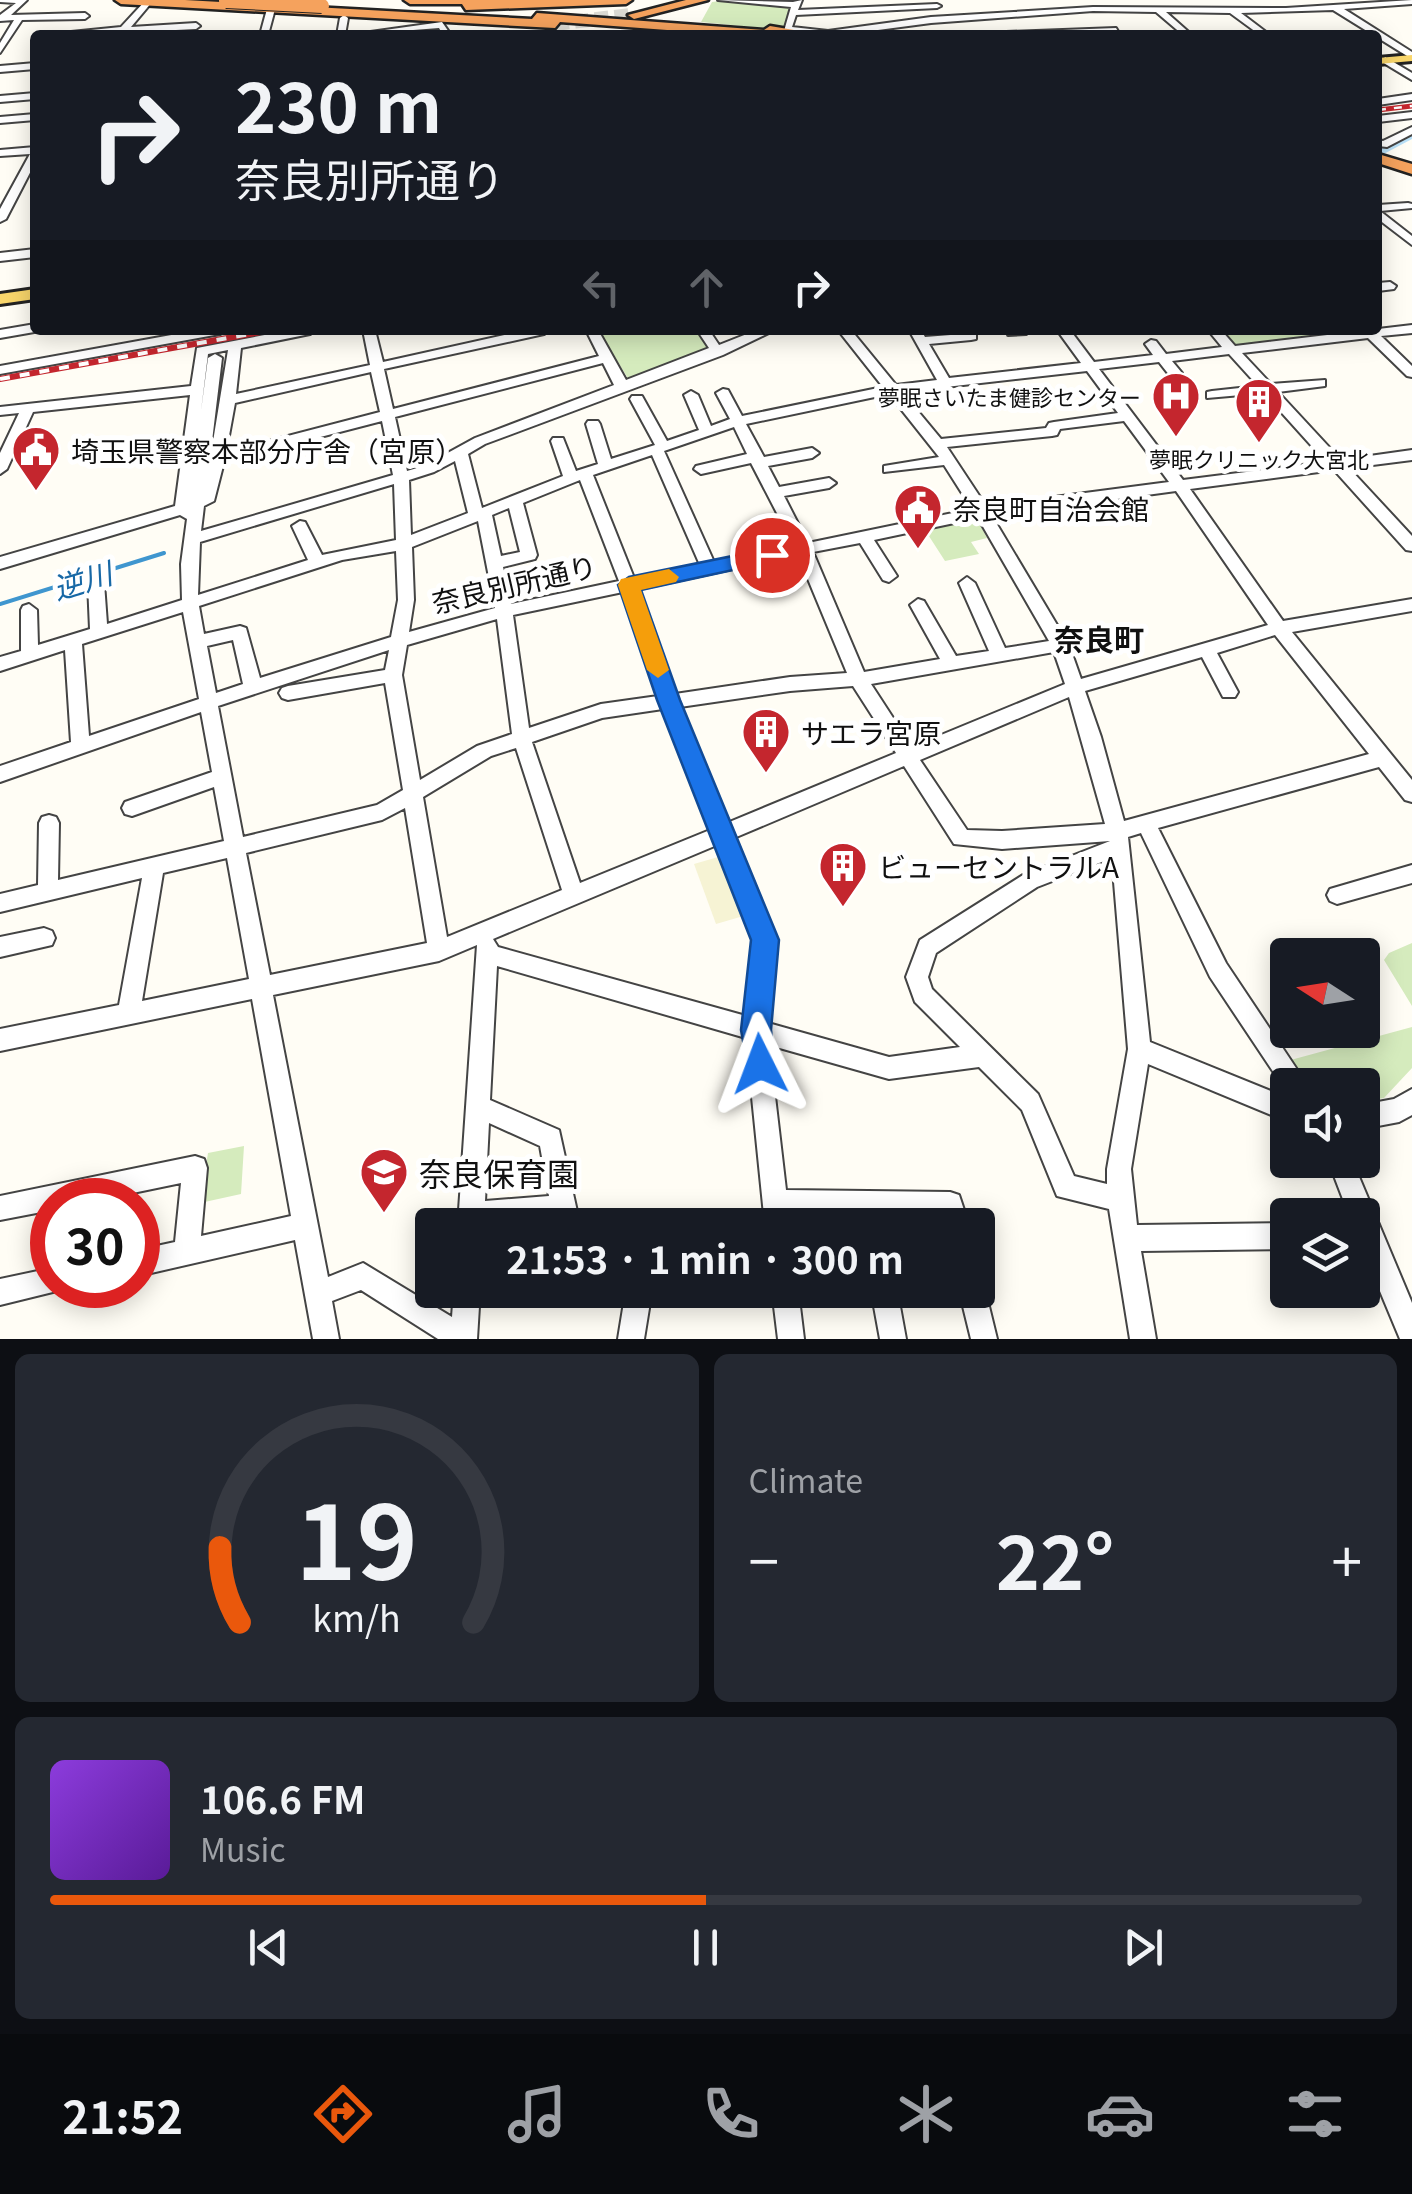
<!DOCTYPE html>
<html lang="en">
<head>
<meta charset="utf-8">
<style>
	:root { --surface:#171b24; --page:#242831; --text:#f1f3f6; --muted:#9ea1a6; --line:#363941; --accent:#ea580c }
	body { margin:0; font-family:Georgia,"Noto Sans JP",serif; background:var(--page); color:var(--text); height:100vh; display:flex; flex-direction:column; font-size:38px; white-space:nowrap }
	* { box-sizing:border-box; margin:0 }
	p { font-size:32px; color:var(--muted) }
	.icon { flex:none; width:55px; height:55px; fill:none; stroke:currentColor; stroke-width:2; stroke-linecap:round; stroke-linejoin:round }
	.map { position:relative; height:1339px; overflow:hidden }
	.drawer { display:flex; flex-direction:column; gap:15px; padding:15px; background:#0d0f14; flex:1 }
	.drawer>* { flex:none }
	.banner { position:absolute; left:30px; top:30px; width:1352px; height:305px; border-radius:10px; box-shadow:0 5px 25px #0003; background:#171b24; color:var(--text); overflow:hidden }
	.needle { width:65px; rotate:282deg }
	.fabs { position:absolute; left:1270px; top:938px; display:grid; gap:20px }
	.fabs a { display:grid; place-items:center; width:110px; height:110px; border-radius:10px; background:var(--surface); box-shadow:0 5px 25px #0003; font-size:50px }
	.speed { position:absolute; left:30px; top:1178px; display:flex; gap:20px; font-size:50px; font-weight:700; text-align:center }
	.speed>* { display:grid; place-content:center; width:130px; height:130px; border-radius:50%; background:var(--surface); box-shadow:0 5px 25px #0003; line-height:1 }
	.speed .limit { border:15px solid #d22; background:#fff; color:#111 }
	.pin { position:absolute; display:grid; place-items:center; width:85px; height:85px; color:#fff; margin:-42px; border:5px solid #fff; border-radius:50%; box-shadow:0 2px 10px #0007 }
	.me { position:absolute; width:110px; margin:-55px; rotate:357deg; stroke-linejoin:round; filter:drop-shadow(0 0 8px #0008) }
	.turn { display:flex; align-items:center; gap:35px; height:210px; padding:0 40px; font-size:45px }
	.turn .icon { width:130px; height:130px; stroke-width:2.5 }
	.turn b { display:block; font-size:70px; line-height:85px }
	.lanes { display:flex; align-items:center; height:95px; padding:0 40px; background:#0003; justify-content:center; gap:50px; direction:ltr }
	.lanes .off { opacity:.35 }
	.big { font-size:75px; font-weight:700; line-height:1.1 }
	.drawer .widget { flex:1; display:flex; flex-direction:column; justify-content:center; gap:15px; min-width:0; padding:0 35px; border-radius:15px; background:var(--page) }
	.drawer .dial { align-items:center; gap:0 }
	.dial svg { height:260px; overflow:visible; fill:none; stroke:var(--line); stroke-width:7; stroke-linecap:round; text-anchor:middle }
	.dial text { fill:var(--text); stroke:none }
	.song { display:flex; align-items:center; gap:30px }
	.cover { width:120px; height:120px; border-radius:15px; background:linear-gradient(135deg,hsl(270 70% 55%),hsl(270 70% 35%)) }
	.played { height:10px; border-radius:5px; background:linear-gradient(90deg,var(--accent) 50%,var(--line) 50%) }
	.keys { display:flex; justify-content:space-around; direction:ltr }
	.heat { display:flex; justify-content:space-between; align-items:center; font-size:55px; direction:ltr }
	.drawer .tiles { flex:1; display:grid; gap:15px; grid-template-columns:1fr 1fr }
	.widget:last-child { grid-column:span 2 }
	.trip { position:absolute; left:415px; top:1208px; width:580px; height:100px; border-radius:10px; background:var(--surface); box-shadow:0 5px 25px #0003; font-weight:700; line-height:100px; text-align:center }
	.tab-bar { display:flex; height:160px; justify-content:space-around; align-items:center; background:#090b0e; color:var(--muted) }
	.tab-bar .icon { width:70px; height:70px }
	.tab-bar .on { color:var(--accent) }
	.tab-bar b { font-size:45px; color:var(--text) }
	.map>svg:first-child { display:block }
</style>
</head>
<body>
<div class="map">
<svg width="1412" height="1339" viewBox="0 0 1412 1339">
	<rect width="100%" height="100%" fill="#fffdf5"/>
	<path fill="#f6f3d4" d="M725,855L747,915L716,924L694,864Z"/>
	<path fill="#d5ebbd" d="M712,2L720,1L792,7L783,30L701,22Z
		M598,330H700L713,349L629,380Z
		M1220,330H1362L1364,332L1234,346Z
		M971,521L979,523L987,538L971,542L979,554L945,561L925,530Z
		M1412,943V1006L1384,960L1389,953Z
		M1412,1027V1068L1384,1098L1363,1101L1362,1085H1303L1287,1061Z
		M244,1146L241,1194L200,1203L208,1153Z"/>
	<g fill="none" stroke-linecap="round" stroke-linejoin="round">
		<path stroke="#3f96cf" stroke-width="4" d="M0,604L164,553"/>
		<path fill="#b9e0f7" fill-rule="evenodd" d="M1412,128V139L1378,157V146Z"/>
		<path stroke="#dbdad3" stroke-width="11" stroke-dasharray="11 6" stroke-linecap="butt" d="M215,358L220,330"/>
		<path stroke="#dbdad3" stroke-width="14" stroke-dasharray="14 6" stroke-linecap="butt" d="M555,24L630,15"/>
		<g stroke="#444" stroke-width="4">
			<path id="minor" d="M0,0H27L11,15L85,13L89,16L85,19L22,20L0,53V43L14,20L0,21V15L16,3L0,2Z
				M146,0L152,2L131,27L196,23L200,26L196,29L75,35L71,32L121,27Z
				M718,0L793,2L802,0L798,10L937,4L941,6L937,8L796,15L792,27L828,31L931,17L1093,7L1286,8L1412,0V4L1344,9L1412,52V59L1333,10L1241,13L1270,35H1260L1230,13L1166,12L1192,35H1183L1156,12L1093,11L931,23L840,35L784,31L791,7Z
				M271,7L275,9L268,35H260L267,9Z
				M344,15L348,18L345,35H337L340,18Z
				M442,22L451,35H443L439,28L349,35Z
				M1116,28L1119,33L1002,35L1006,32Z
				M1385,57L1412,73V80L1382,62Z
				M35,63V69L0,72V66Z
				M35,93V99L0,102V96Z
				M1412,94V100L1378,105V99Z
				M1412,112V118L1378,122V116Z
				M35,114V120L0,123V117Z
				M1412,127V134L1387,147L1378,146V140L1383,141Z
				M35,147V163L6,219L0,222V209L30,154L0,156V150Z
				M1408,203L1412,204V208L1380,211L1412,236V245L1378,219V205Z
				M35,249V257L0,261V253Z
				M1390,282L1396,286L1394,289L1378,291V283Z
				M35,324V330L40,331L0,338V330Z
				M1412,325V333L1381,336L1412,366V377L1407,376L1368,338L1242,353L1271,384L1325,380V386L1278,392L1341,460L1412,450V460L1349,468L1412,536V551L1406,550L1334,470L1190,489L1283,621L1412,599V611L1292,632L1412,780V802L1405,800L1379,767L1158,828L1226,963L1302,1077L1306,1085H1288V1094L1210,977L1141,833L1128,837L1150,1042L1288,1098V1122L1148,1064L1131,1169L1137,1225L1288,1223V1249L1141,1251L1156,1339H1130L1109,1209L1057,1196L1022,1110L979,1067L889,1079L769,1045L786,1190L950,1192L959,1195L969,1225H943L941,1216L789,1215L791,1225H765L746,1038L497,966L490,1100L559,1130L580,1225H554V1220L458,1225L477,945L439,961L273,995L328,1277L363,1263L452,1317L454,1290H480L477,1339H438L361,1290L332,1301L339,1339H313L295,1240L138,1276V1250L175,1242L181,1183L99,1200H52V1210L0,1220V1196L195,1156L204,1159L207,1168L201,1236L291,1216L252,999L0,1051V1029L119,1005L142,878L0,912V894L38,885L39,823L42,817L49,815L56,817L59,823L58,880L224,841L214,787L132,816L125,814L122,808L125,802L212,772L201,712L0,782V766L71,742L65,650L0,671V657L21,651V610L23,606L29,604L37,610L38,645L90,629L88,583L90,579L96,577L104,583L107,624L182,600L181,564L187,519L180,515L0,569V557L175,506L190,395L33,412L7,469L0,474V453L19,413L0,415V407L191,386L197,348L291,330H316L310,334L241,348L236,394L370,365L363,330H375L383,362L527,330H550L544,334L384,369L393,409L599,356L586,330H598L626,380L709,348L697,330H709L719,345L757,330H775L723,355L485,444L468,454L482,508L563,476L551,441L553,438H563L576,471L598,464L586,424L588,421H598L600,424L611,459L655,445L630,399L632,396H642L667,441L699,430L684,395L691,391L698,395L711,426L730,419L716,393L723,389L728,390L742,416L883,387L838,330H851L896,385L937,380L909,330H921L925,337L976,333V339L971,340L929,344L949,378L1081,363L1057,330H1070L1094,362L1153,355L1145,344L1151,340L1156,341L1166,354L1222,347L1208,330H1221L1235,346ZM228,350L209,466L222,358L215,354L208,358L201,411L208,354ZM1229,354L1258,386L1212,391L1207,392V398L1264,393L1326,462L1183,480L1099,369L1159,362L1170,376L1175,377L1182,373L1172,361ZM603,363L614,385L475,438L424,466L407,471L395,417ZM1087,371L1118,413L1054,422L1049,423L1046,428L941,439L902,392ZM371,372L380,412L226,452L235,403ZM889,394L939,457L884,466V472L944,465L972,509L808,543L784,496L829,488L836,483L829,478L779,487L768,466L812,458L819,453L812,448L764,457L746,424ZM382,421L393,475L201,531L204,506L214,501L224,462ZM1124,421L1169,482L986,506L947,447L1052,436L1057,435L1060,429ZM734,427L747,454L696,466L694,469L701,474L751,463L794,546L714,562L664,451ZM652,455L700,565L634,578L593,475ZM455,461L468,513L411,535L409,480L434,472ZM580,480L619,581L511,604L503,567L535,559L537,555L523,503ZM394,484L396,540L322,555L305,522L300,521L292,526L308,560L198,595L200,542ZM1176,491L1268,625L1081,679L1069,645L992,516ZM509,508L520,552L501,556L492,515ZM978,518L1049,641L1005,648L975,583L967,577L959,583L989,651L956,656L924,601L918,599L910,605L940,659L864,672L813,552L860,543L883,580L889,582L897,576L874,540ZM478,521L495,608L409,632L414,600L412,547ZM396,551L398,600L391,637L260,678L246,628L240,626L204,634L199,606L342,560ZM798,555L847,673L790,677L675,694L639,589ZM623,592L658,696L601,704L529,728L513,615ZM183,612L199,699L89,736L82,644ZM497,619L512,734L477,746L420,780L402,675L407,645ZM1275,635L1369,754L1124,821L1101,737L1085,691L1202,657L1223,697H1235L1238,692L1217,653ZM233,640L243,684L216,693L207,646ZM389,650L385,670L288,686L282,688L279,693L282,698L288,700L385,683L403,790L377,805L243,837L218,706ZM1054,652L1065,684L912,747L871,684ZM853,686L896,753L727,823L680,707L790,691ZM1069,697L1105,824L1002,831L967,830L920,760ZM663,709L710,830L580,883L532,742L602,718ZM516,748L562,890L447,937L423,797L491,756ZM904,766L954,844L1002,849L1110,841L1023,875L920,940L906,977L915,1002L960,1047L889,1057L768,1023L776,940L734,838ZM405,808L427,943L270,975L246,853L382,820ZM717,845L754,940L746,1016L498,947L493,939ZM227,858L249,979L142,1001L163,873ZM1112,858L1128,1049L1107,1169V1184L1074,1176L1038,1094L932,989L928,977L936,953L1037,887ZM489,1123L540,1146L549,1196L485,1201Z
				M199,330H226L220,334L0,374V366Z
				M1008,330H1032L1026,334L1008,335Z
				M1412,865V883L1337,904L1330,901L1327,895L1330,889Z
				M44,928L52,931L55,938L52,945L0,957V937Z
				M1412,1089V1115L1399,1122L1362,1129V1105L1394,1099Z
				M1328,1160H1352L1412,1303V1339H1400L1362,1248V1215H1349Z
				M52,1268V1285H63L61,1290L0,1305V1279Z
				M978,1279L985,1290L997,1339H971L959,1290H978Z
				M626,1290H652L644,1339H618Z
				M772,1290H798L804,1339H778Z
				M871,1290H897L906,1339H880Z"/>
		</g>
		<g stroke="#222" stroke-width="6">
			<path id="major" d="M1412,55V61L1378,64V58Z
				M35,289V299L0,304V294Z"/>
		</g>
		<g stroke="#222" stroke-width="5">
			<path id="highway" d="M115,0H185L532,19L537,13L764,30L770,26L824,35H734L560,22L555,28L121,4Z
				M404,0H632L626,4L466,10L462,4H410Z
				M686,0H708L634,19L628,15Z
				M1378,154L1412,164V174L1378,163Z"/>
		</g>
		<use href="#minor" fill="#fff" fill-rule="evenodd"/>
		<use href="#major" fill="#f9d66b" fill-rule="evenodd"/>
		<use href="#highway" fill="#f5a25d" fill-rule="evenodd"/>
		<g stroke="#c4262e" stroke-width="5">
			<path id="rail-far1" d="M1378,110L1412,106"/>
		</g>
		<g stroke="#c4262e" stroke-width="6">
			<path id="rail" d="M0,379L272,330"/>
		</g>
		<use href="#rail-far1" stroke="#fff" stroke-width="2.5" stroke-dasharray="8" stroke-linecap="butt"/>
		<use href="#rail" stroke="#fff" stroke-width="4" stroke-dasharray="10" stroke-linecap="butt"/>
		<g stroke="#222" stroke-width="16" stroke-linecap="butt">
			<path id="highway-bridge" d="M226,1L322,6"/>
		</g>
		<use href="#highway-bridge" stroke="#f5a25d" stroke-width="14"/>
	</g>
	<path fill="#1a73e8" stroke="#114b97" stroke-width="2.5" d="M772,548L779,550L782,555L779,560L641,590L680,700L779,940L771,1030L775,1064L770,1074L760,1079L749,1074L741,1030L751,940L657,700L618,585L629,577Z"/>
	<path fill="#f59e0b" d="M669,569L679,577L676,582L641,590L669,670L658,678L647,670L618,585L621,579Z"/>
	<defs>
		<g id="hospital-pin" transform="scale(2.5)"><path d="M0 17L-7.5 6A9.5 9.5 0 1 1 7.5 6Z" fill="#c4262e" stroke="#fff"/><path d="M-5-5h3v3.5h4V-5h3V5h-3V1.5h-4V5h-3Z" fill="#fff"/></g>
		<g id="building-pin" transform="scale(2.5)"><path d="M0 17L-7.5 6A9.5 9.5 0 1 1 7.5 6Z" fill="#c4262e" stroke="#fff"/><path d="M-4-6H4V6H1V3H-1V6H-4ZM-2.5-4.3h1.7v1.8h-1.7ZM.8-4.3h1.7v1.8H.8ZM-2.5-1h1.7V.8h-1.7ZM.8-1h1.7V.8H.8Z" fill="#fff"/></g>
		<g id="civic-pin" transform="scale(2.5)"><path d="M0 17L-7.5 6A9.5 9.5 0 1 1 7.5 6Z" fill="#c4262e" stroke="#fff"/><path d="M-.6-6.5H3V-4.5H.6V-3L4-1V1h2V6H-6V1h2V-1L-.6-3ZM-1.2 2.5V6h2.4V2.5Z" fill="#fff"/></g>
		<g id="school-pin" transform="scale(2.5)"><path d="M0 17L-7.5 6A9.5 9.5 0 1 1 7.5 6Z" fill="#c4262e" stroke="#fff"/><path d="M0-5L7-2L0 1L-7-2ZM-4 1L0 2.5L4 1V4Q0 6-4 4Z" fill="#fff"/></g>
	</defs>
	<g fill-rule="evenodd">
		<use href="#hospital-pin" x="1176" y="396"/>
		<use href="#building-pin" x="1259" y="402"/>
		<use href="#civic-pin" x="36" y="450"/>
		<use href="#civic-pin" x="918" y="508"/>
		<use href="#building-pin" x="766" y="732"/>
		<use href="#building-pin" x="843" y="866"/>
		<use href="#school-pin" x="384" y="1172"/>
	</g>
	<g text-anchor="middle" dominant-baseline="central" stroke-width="10" stroke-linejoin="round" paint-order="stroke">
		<g font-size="22" fill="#111" stroke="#fff" text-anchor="end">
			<text x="1141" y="396">夢眠さいたま健診センター</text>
			<text x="1259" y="458" text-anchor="middle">夢眠クリニック大宮北</text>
		</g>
		<g font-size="28" fill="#111" stroke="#fff" text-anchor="start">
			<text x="71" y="450">埼玉県警察本部分庁舎（宮原）</text>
			<text x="953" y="508">奈良町自治会館</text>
			<text x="801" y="732">サエラ宮原</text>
			<text x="878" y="866">ビューセントラルA</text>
		</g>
		<g font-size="28" fill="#111" stroke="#fff">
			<text transform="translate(514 583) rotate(-13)">奈良別所通り</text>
		</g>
		<g font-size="30" font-style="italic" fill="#1768a6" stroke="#fff">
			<text transform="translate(82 579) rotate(-17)">逆川</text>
		</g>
		<g font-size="30" font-weight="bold" fill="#111" stroke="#fff">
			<text x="1099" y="638">奈良町</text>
		</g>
		<g font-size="32" fill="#111" stroke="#fff" text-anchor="start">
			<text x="419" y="1172">奈良保育園</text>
		</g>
	</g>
</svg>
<div class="fabs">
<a><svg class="needle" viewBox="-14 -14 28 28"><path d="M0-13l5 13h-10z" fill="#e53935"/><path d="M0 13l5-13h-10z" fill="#9ea1a6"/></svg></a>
<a><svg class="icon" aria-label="sound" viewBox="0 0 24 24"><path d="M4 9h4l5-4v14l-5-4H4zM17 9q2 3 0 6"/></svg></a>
<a><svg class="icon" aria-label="layers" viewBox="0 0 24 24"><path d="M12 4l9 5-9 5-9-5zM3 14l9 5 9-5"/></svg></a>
</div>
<div class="speed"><div class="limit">30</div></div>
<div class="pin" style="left:772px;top:555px;background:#d93025"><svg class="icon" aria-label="arrive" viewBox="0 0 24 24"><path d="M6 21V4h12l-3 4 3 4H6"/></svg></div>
<svg class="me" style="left:760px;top:1064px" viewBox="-20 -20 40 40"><path d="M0-17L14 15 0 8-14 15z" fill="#1a73e8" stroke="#fff" stroke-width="4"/></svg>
<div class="trip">21:53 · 1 min · 300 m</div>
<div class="banner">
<div class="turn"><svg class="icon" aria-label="right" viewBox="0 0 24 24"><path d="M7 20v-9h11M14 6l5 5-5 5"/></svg><div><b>230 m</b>奈良別所通り</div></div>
<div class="lanes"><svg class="icon off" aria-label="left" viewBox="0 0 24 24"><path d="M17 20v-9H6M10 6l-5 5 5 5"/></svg><svg class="icon off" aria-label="ahead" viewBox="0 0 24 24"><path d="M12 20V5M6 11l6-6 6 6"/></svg><svg class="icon" aria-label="right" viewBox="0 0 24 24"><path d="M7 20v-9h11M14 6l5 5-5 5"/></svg></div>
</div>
</div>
<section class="drawer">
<div class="tiles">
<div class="widget dial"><svg viewBox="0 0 100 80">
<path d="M14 69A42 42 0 1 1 86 69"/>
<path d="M14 69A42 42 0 0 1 8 46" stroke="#ea580c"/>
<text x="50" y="56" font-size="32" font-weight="700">19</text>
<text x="50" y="72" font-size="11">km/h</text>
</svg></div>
<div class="widget"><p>Climate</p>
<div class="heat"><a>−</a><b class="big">22°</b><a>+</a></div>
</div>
<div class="widget">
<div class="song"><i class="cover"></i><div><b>106.6 FM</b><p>Music</p></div></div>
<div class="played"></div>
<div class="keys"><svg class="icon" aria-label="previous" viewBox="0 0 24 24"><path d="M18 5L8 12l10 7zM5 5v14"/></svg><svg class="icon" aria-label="pause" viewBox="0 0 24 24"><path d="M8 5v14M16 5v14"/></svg><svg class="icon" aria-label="next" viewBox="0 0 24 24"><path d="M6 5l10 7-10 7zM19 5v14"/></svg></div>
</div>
</div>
</section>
<nav class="tab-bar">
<b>21:52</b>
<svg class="icon on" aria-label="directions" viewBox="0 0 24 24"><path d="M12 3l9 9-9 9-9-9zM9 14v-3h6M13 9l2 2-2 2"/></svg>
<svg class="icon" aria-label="music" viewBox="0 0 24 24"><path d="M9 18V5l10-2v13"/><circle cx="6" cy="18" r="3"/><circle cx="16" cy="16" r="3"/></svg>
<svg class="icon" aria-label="phone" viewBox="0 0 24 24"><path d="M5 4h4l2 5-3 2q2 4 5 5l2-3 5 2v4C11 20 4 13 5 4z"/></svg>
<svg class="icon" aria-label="climate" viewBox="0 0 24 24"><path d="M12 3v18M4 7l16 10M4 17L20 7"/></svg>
<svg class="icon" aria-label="car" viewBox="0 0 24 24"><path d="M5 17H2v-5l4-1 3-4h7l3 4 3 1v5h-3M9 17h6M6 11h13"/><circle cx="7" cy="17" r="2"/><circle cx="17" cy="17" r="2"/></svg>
<svg class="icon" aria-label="filters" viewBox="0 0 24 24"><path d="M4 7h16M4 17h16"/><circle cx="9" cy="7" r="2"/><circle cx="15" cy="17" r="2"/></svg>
</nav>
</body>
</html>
